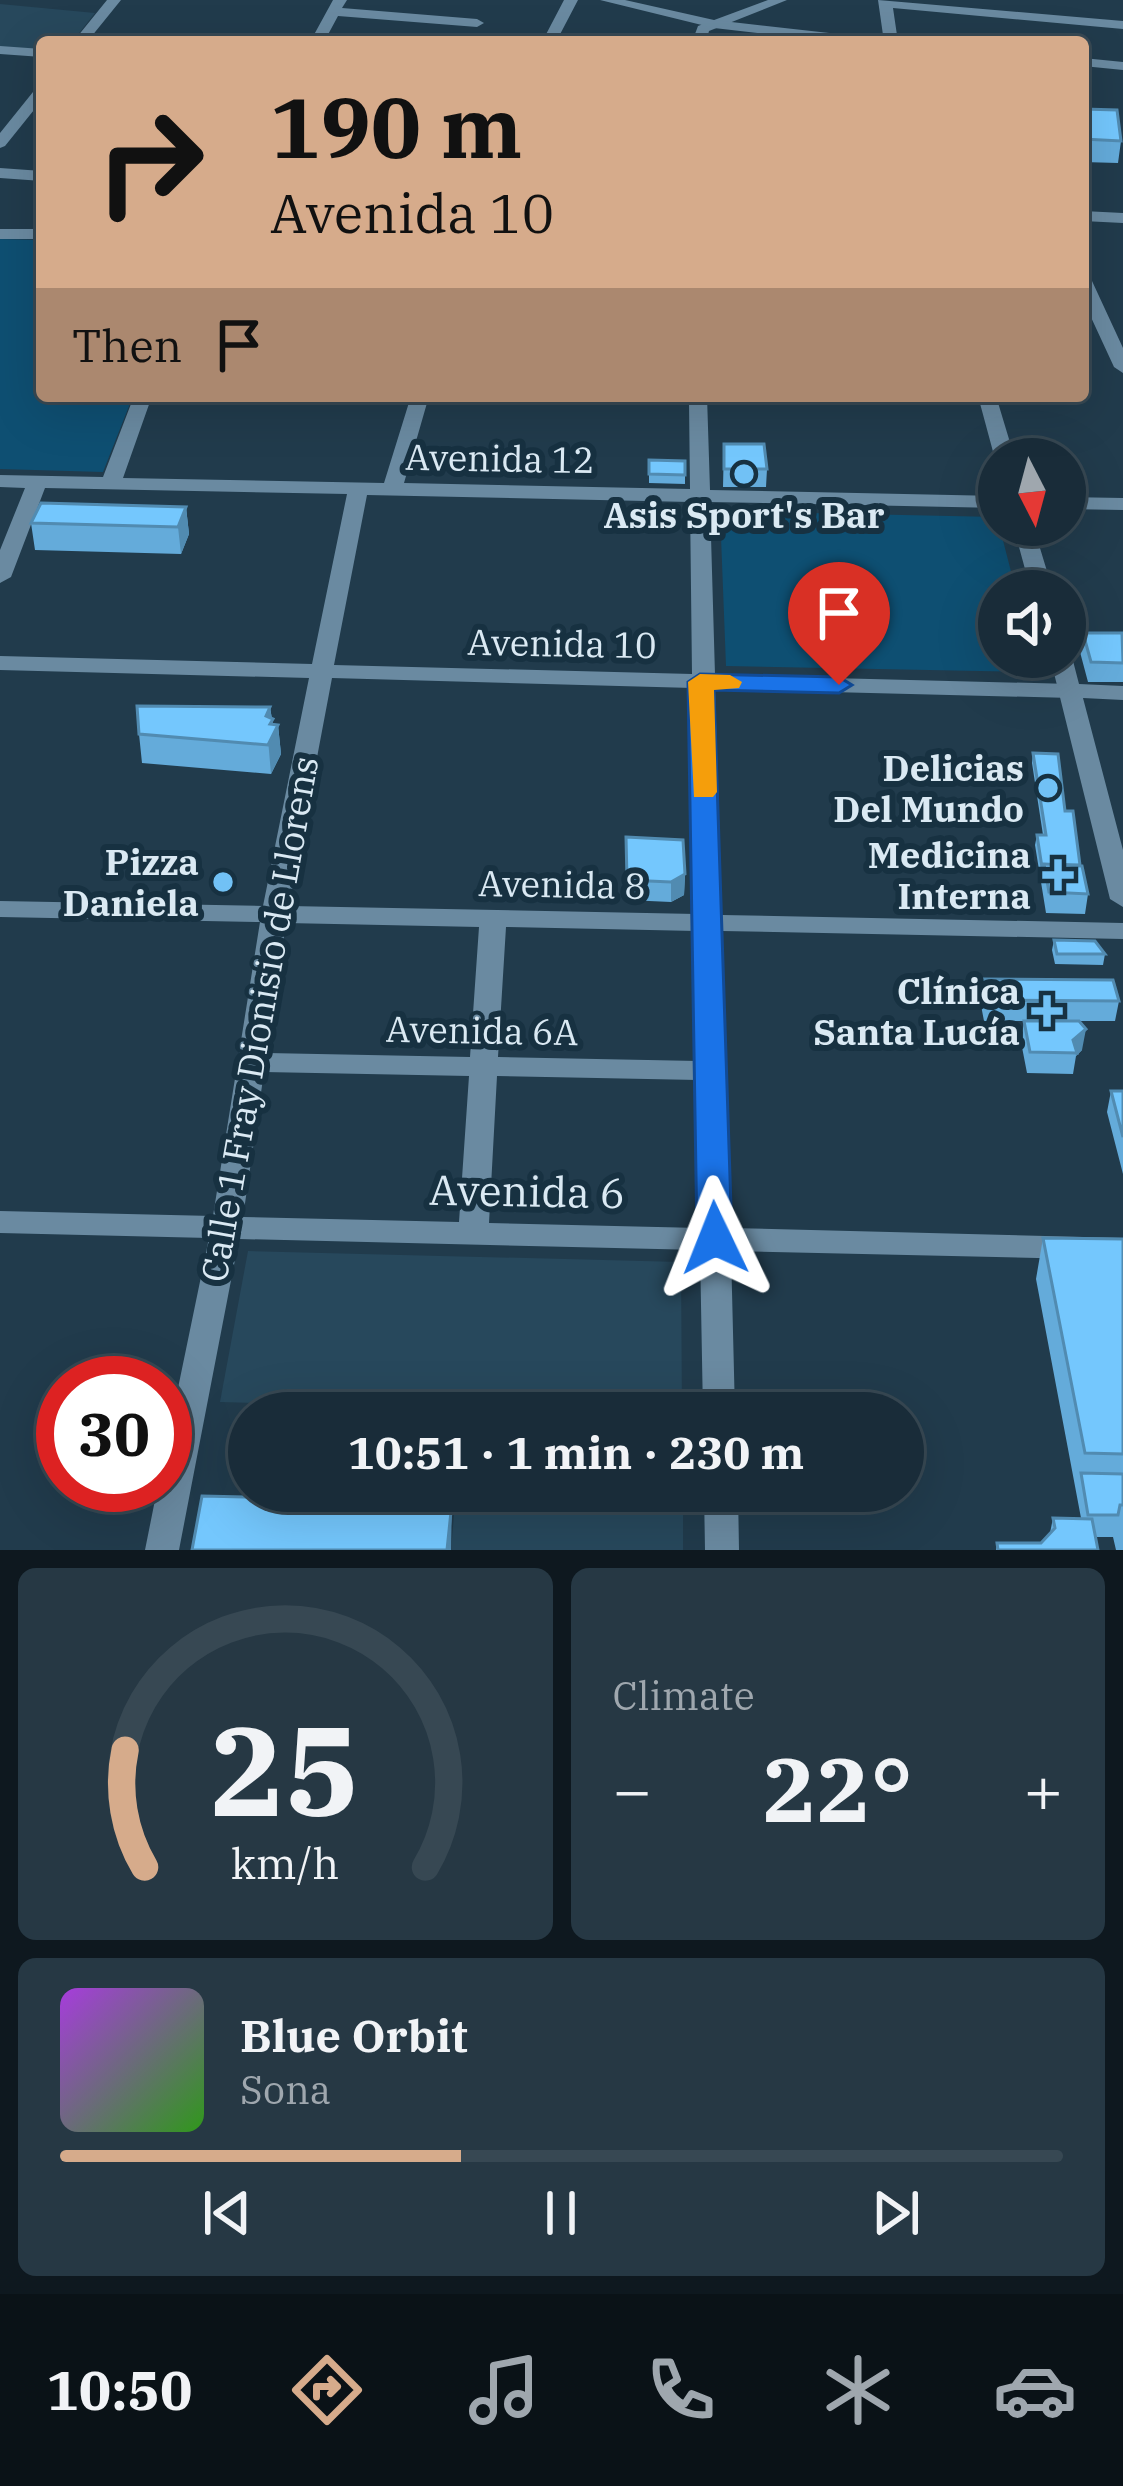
<!DOCTYPE html>
<html lang="en">
<head>
<meta charset="utf-8">
<style>
	:root { --surface:#192c39; --page:#263844; --text:#f1f3f6; --muted:#9fa7ae; --line:#374853; --accent:#d6ab8b }
	body { margin:0; font-family:"IBM Plex Serif",serif; background:var(--page); color:var(--text); height:100vh; display:flex; flex-direction:column; font-size:45px; white-space:nowrap }
	* { box-sizing:border-box; margin:0 }
	p { font-size:39px; color:var(--muted) }
	.icon { flex:none; width:66px; height:66px; fill:none; stroke:currentColor; stroke-width:2; stroke-linecap:round; stroke-linejoin:round }
	.map { position:relative; height:1550px; overflow:hidden }
	.details { display:flex; flex-direction:column; gap:18px; padding:18px; background:#0e181f; flex:1 }
	.details>* { flex:none }
	.banner { position:absolute; left:36px; top:36px; width:1053px; height:366px; border-radius:12px; box-shadow:0 12px 48px #0002,0 0 0 3px var(--line); background:#d6ab8b; color:#111; overflow:hidden }
	.needle { width:78px; rotate:174deg }
	.tools { position:absolute; left:978px; top:438px; display:grid; gap:24px }
	.tools a { display:grid; place-items:center; width:108px; height:108px; border-radius:50%; background:var(--surface); box-shadow:0 12px 48px #0002,0 0 0 3px var(--line); font-size:60px }
	.speed { position:absolute; left:36px; top:1356px; display:flex; gap:24px; font-size:60px; font-weight:700; text-align:center }
	.speed>* { display:grid; place-content:center; width:156px; height:156px; border-radius:50%; background:var(--surface); box-shadow:0 12px 48px #0002,0 0 0 3px var(--line); line-height:1 }
	.speed .limit { border:18px solid #d22; background:#fff; color:#111 }
	.pin { position:absolute; display:grid; place-items:center; width:102px; height:102px; color:#fff; margin:-123px -51px; border-radius:50% 50% 50% 0; rotate:-45deg; box-shadow:0 0 12px #0007 }
	.pin .icon { rotate:45deg }
	.me { position:absolute; width:132px; margin:-66px; rotate:358deg; stroke-linejoin:round; filter:drop-shadow(0 0 9px #0008) }
	.turn { display:flex; align-items:center; gap:42px; height:252px; padding:0 36px; font-size:54px }
	.turn .icon { width:156px; height:156px; stroke-width:2.5 }
	.turn b { display:block; font-size:84px; line-height:102px }
	.then { display:flex; align-items:center; height:114px; padding:0 36px; background:#0003; gap:24px; font-size:45px }
	.big { font-size:90px; font-weight:700; line-height:1.1 }
	.details .widget { flex:1; display:flex; flex-direction:column; justify-content:center; gap:18px; min-width:0; padding:0 42px; border-radius:18px; background:var(--page) }
	.details .dial { align-items:center; gap:0 }
	.dial svg { height:312px; overflow:visible; fill:none; stroke:var(--line); stroke-width:7; stroke-linecap:round; text-anchor:middle }
	.dial text { fill:var(--text); stroke:none }
	.song { display:flex; align-items:center; gap:36px }
	.cover { width:144px; height:144px; border-radius:18px; background:linear-gradient(135deg,hsl(280 70% 55%),hsl(110 70% 35%)) }
	.played { height:12px; border-radius:6px; background:linear-gradient(90deg,var(--accent) 40%,var(--line) 40%) }
	.keys { display:flex; justify-content:space-around; direction:ltr }
	.heat { display:flex; justify-content:space-between; align-items:center; font-size:66px; direction:ltr }
	.details .tiles { flex:1; display:grid; gap:18px; grid-template-columns:1fr 1fr }
	.widget:last-child { grid-column:span 2 }
	.trip { position:absolute; left:228px; top:1392px; width:696px; height:120px; border-radius:60px; background:var(--surface); box-shadow:0 12px 48px #0002,0 0 0 3px var(--line); font-weight:700; line-height:120px; text-align:center }
	.tabs { display:flex; height:192px; justify-content:space-around; align-items:center; background:#0a1217; color:var(--muted) }
	.tabs .icon { width:84px; height:84px }
	.tabs .active { color:var(--accent) }
	.tabs b { font-size:54px; color:var(--text) }
	.map>svg:first-child { display:block }
</style>
</head>
<body>
<div class="map">
<svg width="1123" height="1550" viewBox="0 0 1123 1550">
	<rect width="100%" height="100%" fill="#213b4c"/>
	<path fill="#27485c" d="M0,4L95,13L72,42H42V50L0,48Z
		M248,1251L681,1262L682,1413H463L462,1409L220,1402Z
		M456,1491H683V1550H451Z"/>
	<path fill="#0e4f72" d="M0,239L42,240V396H133L103,472L0,469Z
		M720,511L997,517L1016,591H999V657H1033L1037,672L726,666Z"/>
	<g fill="none" stroke-linecap="round" stroke-linejoin="round">
		<path fill="#6a8aa1" fill-rule="evenodd" d="M107,0H121L87,42H73Z
			M333,0H347L342,8L477,19L484,23L477,27L338,16L324,42H310Z
			M564,0H578L556,42H542Z
			M768,0H787L709,31L706,42H692L698,26Z
			M878,0L1123,21V29L893,8L898,42H884Z
			M0,46L42,49V57L0,54Z
			M42,86V100L5,146L0,148V133L37,87Z
			M0,168L42,171V181L0,178Z
			M1083,211L1123,213V223L1083,221Z
			M0,229H42V239H0Z
			M1083,276L1092,281L1123,348V373L1114,367L1083,300Z
			M134,396H152L123,478L384,483L411,396H429L404,483L690,489L689,402H669L660,396H707L710,490L999,496V508L710,502L715,675L1071,684L1082,691L1071,698L715,689L722,915L1123,923V939L722,931L730,1228L1123,1238V1260L731,1251L735,1413H703L700,1250L239,1239L179,1550H145L158,1485H165V1451L209,1238L0,1233V1211L213,1216L260,922L0,917V901L263,906L309,678L0,670V656L312,664L347,494L45,488L11,577L0,583V550L25,488L0,487V475L103,477ZM367,495L690,502L692,674L334,665ZM332,678L693,688L696,914L289,906ZM286,923L479,927L470,1057L267,1053ZM506,927L696,931L698,1061L498,1057ZM264,1072L469,1076L459,1222L243,1217ZM497,1076L698,1080L700,1228L489,1223Z
			M978,396H996L1015,459H999V463L995,459Z
			M704,1491H738L739,1550H705Z"/>
		<path fill="#6a8aa1" fill-rule="evenodd" d="M600,0H625L714,20L874,38L881,42H837L714,28Z
			M1083,58L1123,62V70L1083,66Z
			M1065,497L1123,498V510L1065,509Z
			M1013,525H1033L1053,591H1031Z
			M1065,651L1072,657L1079,684L1123,686V700L1083,698L1123,850V907L1110,899L1050,657H1065Z"/>
	</g>
	<path fill="#64abda" d="M1083,109L1121,141L1118,163L1083,162Z
		M724,444L767,469L766,487H723Z
		M649,460L685,461V484L649,483Z
		M186,507L189,534L181,554L35,550L31,523Z
		M1083,633L1123,638V682H1088L1080,652Z
		M270,707L273,725H278L281,754L271,774L142,763L139,734Z
		M1033,753L1065,811L1088,894L1085,914L1046,913L1035,845L1037,835H1043L1032,763Z
		M626,837L685,874L684,895L671,902L627,900Z
		M1054,940L1105,954L1103,965L1055,964L1052,950Z
		M983,979L1119,1001L1115,1021H984L980,1000Z
		M1024,1021L1082,1050L1076,1056L1073,1074L1027,1073L1021,1042Z
		M1111,1091H1123V1174L1107,1112Z
		M1043,1238L1123,1239V1550H1116L1113,1537H1096L1098,1550H996L997,1543H1041L1050,1533L1053,1518H1081L1036,1279Z"/>
	<path fill="#518bb1" d="M186,507L189,534L181,554L178,527Z
		M270,707L274,733L278,725L281,754L271,774L266,716Z
		M685,874L684,895L671,902V882Z
		M1086,1029L1082,1050L1076,1056L1073,1040Z
		M452,1502L451,1550H447Z"/>
	<path fill="#74c7fd" stroke="#518bb1" stroke-width="3" d="M1083,109L1117,110L1121,141L1083,139Z
		M724,444H764L767,469H724Z
		M649,460L685,461V475L649,474Z
		M41,503L186,507L178,527L31,523Z
		M1083,633H1122L1123,663L1091,662Z
		M137,706L270,707L266,716L273,719L270,724L278,725L268,745L139,734Z
		M1033,753L1058,754L1065,811H1073L1080,865L1044,864L1043,874L1037,835H1046Z
		M626,837L683,840L685,874L671,882L627,880Z
		M1044,864L1082,866L1088,894L1049,892Z
		M1054,940L1095,941L1105,954H1057Z
		M983,979L1113,980L1119,1001L987,1000Z
		M1024,1021H1079L1086,1029L1073,1040L1077,1053L1030,1052Z
		M1111,1091H1123V1137Z
		M1043,1238L1123,1239V1454L1085,1453Z
		M1081,1473L1123,1474V1505H1120L1118,1515H1088Z
		M202,1496L452,1502L447,1550H192Z
		M1053,1518L1092,1519L1098,1550H998L997,1543H1041L1055,1528Z"/>
	<path fill="#1a73e8" stroke="#114b97" stroke-width="3" d="M700,674L839,677L852,685L839,693L714,690L732,1238L727,1247H702L697,1238L688,682Z"/>
	<path fill="#f59e0b" d="M730,675L742,682L739,688L714,690L717,792L713,797H694L688,682L700,674Z"/>
	<g fill="#71c1f5" stroke="#173141" stroke-width="4.5">
		<circle cx="744" cy="474" r="12"/>
		<circle cx="1048" cy="788" r="12"/>
		<path d="M1052 857h12v12h12v12h-12v12h-12v-12h-12v-12h12z"/>
		<circle cx="223" cy="882" r="12"/>
		<path d="M1041 993h12v12h12v12h-12v12h-12v-12h-12v-12h12z"/>
	</g>
	<g text-anchor="middle" dominant-baseline="central" stroke-width="12" stroke-linejoin="round" paint-order="stroke">
		<g font-size="36" fill="#dae9f3" stroke="#173141">
			<text transform="translate(500 458) rotate(1)">Avenida 12</text>
			<text transform="translate(562 643) rotate(1)">Avenida 10</text>
			<text transform="translate(562 884) rotate(1)">Avenida 8</text>
			<text transform="translate(259 1019) rotate(-80)">Calle 1 Fray Dionisio de Llorens</text>
			<text transform="translate(482 1030) rotate(1)">Avenida 6A</text>
		</g>
		<g font-size="36" font-weight="bold" fill="#dae9f3" stroke="#173141" text-anchor="end">
			<text x="744" y="514" text-anchor="middle">Asis Sport's Bar</text>
			<text x="1024" y="767">Delicias<tspan x="1024" dy="41">Del Mundo</tspan></text>
			<text x="1031" y="854">Medicina<tspan x="1031" dy="41">Interna</tspan></text>
			<text x="199" y="861">Pizza<tspan x="199" dy="41">Daniela</tspan></text>
			<text x="1020" y="990">Clínica<tspan x="1020" dy="41">Santa Lucía</tspan></text>
		</g>
		<g font-size="42" fill="#dae9f3" stroke="#173141">
			<text transform="translate(527 1191) rotate(1)">Avenida 6</text>
		</g>
	</g>
</svg>
<div class="tools">
<a><svg class="needle" viewBox="-14 -14 28 28"><path d="M0-13l5 13h-10z" fill="#e53935"/><path d="M0 13l5-13h-10z" fill="#9fa7ae"/></svg></a>
<a><svg class="icon" aria-label="sound" viewBox="0 0 24 24"><path d="M4 9h4l5-4v14l-5-4H4zM17 9q2 3 0 6"/></svg></a>
</div>
<div class="speed"><div class="limit">30</div></div>
<div class="pin" style="left:839px;top:685px;background:#d93025"><svg class="icon" aria-label="arrive" viewBox="0 0 24 24"><path d="M6 21V4h12l-3 4 3 4H6"/></svg></div>
<svg class="me" style="left:715px;top:1238px" viewBox="-20 -20 40 40"><path d="M0-17L14 15 0 8-14 15z" fill="#1a73e8" stroke="#fff" stroke-width="4"/></svg>
<div class="trip">10:51 · 1 min · 230 m</div>
<div class="banner">
<div class="turn"><svg class="icon" aria-label="right" viewBox="0 0 24 24"><path d="M7 20v-9h11M14 6l5 5-5 5"/></svg><div><b>190 m</b>Avenida 10</div></div>
<div class="then">Then<svg class="icon" aria-label="arrive" viewBox="0 0 24 24"><path d="M6 21V4h12l-3 4 3 4H6"/></svg></div>
</div>
</div>
<section class="details">
<div class="tiles">
<div class="widget dial"><svg viewBox="0 0 100 80">
<path d="M14 69A42 42 0 1 1 86 69"/>
<path d="M14 69A42 42 0 0 1 9 39" stroke="#d6ab8b"/>
<text x="50" y="56" font-size="32" font-weight="700">25</text>
<text x="50" y="72" font-size="11">km/h</text>
</svg></div>
<div class="widget"><p>Climate</p>
<div class="heat"><a>−</a><b class="big">22°</b><a>+</a></div>
</div>
<div class="widget">
<div class="song"><i class="cover"></i><div><b>Blue Orbit</b><p>Sona</p></div></div>
<div class="played"></div>
<div class="keys"><svg class="icon" aria-label="previous" viewBox="0 0 24 24"><path d="M18 5L8 12l10 7zM5 5v14"/></svg><svg class="icon" aria-label="pause" viewBox="0 0 24 24"><path d="M8 5v14M16 5v14"/></svg><svg class="icon" aria-label="next" viewBox="0 0 24 24"><path d="M6 5l10 7-10 7zM19 5v14"/></svg></div>
</div>
</div>
</section>
<nav class="tabs">
<b>10:50</b>
<svg class="icon active" aria-label="directions" viewBox="0 0 24 24"><path d="M12 3l9 9-9 9-9-9zM9 14v-3h6M13 9l2 2-2 2"/></svg>
<svg class="icon" aria-label="music" viewBox="0 0 24 24"><path d="M9 18V5l10-2v13"/><circle cx="6" cy="18" r="3"/><circle cx="16" cy="16" r="3"/></svg>
<svg class="icon" aria-label="phone" viewBox="0 0 24 24"><path d="M5 4h4l2 5-3 2q2 4 5 5l2-3 5 2v4C11 20 4 13 5 4z"/></svg>
<svg class="icon" aria-label="climate" viewBox="0 0 24 24"><path d="M12 3v18M4 7l16 10M4 17L20 7"/></svg>
<svg class="icon" aria-label="car" viewBox="0 0 24 24"><path d="M5 17H2v-5l4-1 3-4h7l3 4 3 1v5h-3M9 17h6M6 11h13"/><circle cx="7" cy="17" r="2"/><circle cx="17" cy="17" r="2"/></svg>
</nav>
</body>
</html>
